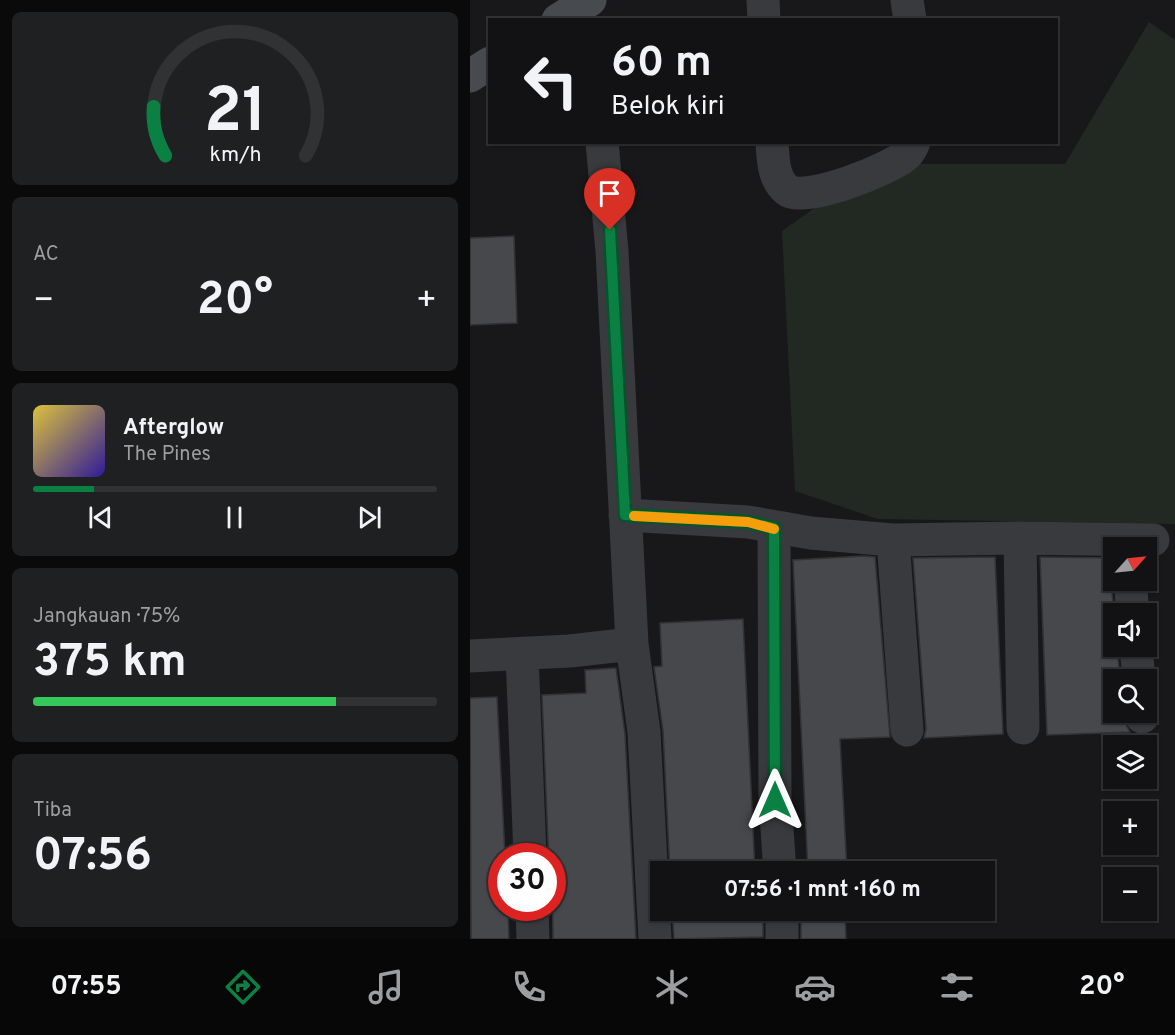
<!DOCTYPE html>
<html lang="id">
<head>
<meta charset="utf-8">
<style>
	:root { --surface:#121214; --page:#1f2022; --text:#f1f3f6; --muted:#9c9ea0; --line:#313234; --accent:#0b8043 }
	body { margin:0; font-family:Overpass,sans-serif; background:var(--page); color:var(--text); height:100vh; display:flex; flex-direction:column; font-size:22px; white-space:nowrap }
	* { box-sizing:border-box; margin:0 }
	p { font-size:20px; color:var(--muted) }
	.icon { flex:none; width:33px; height:33px; fill:none; stroke:currentColor; stroke-width:2; stroke-linecap:round; stroke-linejoin:round }
	.map { position:relative; flex:1; overflow:hidden }
	.drawer { display:flex; flex-direction:column; gap:12px; padding:12px; background:#0a0a0b; width:470px }
	.drawer>* { flex:none }
	.hud { position:absolute; left:18px; top:18px; width:570px; height:126px; border-radius:0px; box-shadow:0 2px 4px #0004,0 0 0 2px var(--line); background:#121214; color:var(--text); overflow:hidden }
	.needle { width:39px; rotate:63deg }
	.tools { position:absolute; left:633px; top:537px; display:grid; gap:12px }
	.tools a { display:grid; place-items:center; width:54px; height:54px; border-radius:0px; background:var(--surface); box-shadow:0 2px 4px #0004,0 0 0 2px var(--line); font-size:30px }
	.speed { position:absolute; left:18px; top:843px; display:flex; gap:12px; font-size:30px; font-weight:700; text-align:center }
	.speed>* { display:grid; place-content:center; width:78px; height:78px; border-radius:50%; background:var(--surface); box-shadow:0 2px 4px #0004,0 0 0 2px var(--line); line-height:1 }
	.speed .limit { border:9px solid #d22; background:#fff; color:#111 }
	.pin { position:absolute; display:grid; place-items:center; width:51px; height:51px; color:#fff; margin:-62px -26px; border-radius:50% 50% 50% 0; rotate:-45deg; box-shadow:0 0 6px #0007 }
	.pin .icon { rotate:45deg }
	.me { position:absolute; width:66px; margin:-33px; rotate:0deg; stroke-linejoin:round; filter:drop-shadow(0 0 4px #0008) }
	.turn { display:flex; align-items:center; gap:21px; height:126px; padding:0 24px; font-size:27px }
	.turn .icon { width:78px; height:78px; stroke-width:2.5 }
	.turn b { display:block; font-size:42px; line-height:51px }
	.big { font-size:45px; font-weight:700; line-height:1.1 }
	.drawer .card { flex:1; display:flex; flex-direction:column; justify-content:center; gap:9px; min-width:0; padding:0 21px; border-radius:9px; background:var(--page) }
	.drawer .dial { align-items:center; gap:0 }
	.dial svg { height:156px; overflow:visible; fill:none; stroke:var(--line); stroke-width:7; stroke-linecap:round; text-anchor:middle }
	.dial text { fill:var(--text); stroke:none }
	.song { display:flex; align-items:center; gap:18px }
	.cover { width:72px; height:72px; border-radius:9px; background:linear-gradient(135deg,hsl(50 70% 55%),hsl(250 70% 35%)) }
	.played { height:6px; border-radius:3px; background:linear-gradient(90deg,var(--accent) 15%,var(--line) 15%) }
	.keys { display:flex; justify-content:space-around; direction:ltr }
	.heat { display:flex; justify-content:space-between; align-items:center; font-size:33px; direction:ltr }
	.charge { height:9px; border-radius:4px; background:linear-gradient(90deg,#34c759 75%,var(--line) 0) }
	.trip { position:absolute; left:180px; top:861px; width:345px; height:60px; border-radius:0px; background:var(--surface); box-shadow:0 2px 4px #0004,0 0 0 2px var(--line); font-weight:700; line-height:60px; text-align:center }
	.menu { display:flex; height:96px; justify-content:space-around; align-items:center; background:#070708; color:var(--muted) }
	.menu .icon { width:42px; height:42px }
	.menu .selected { color:var(--accent) }
	.menu b { font-size:27px; color:var(--text) }
	main { display:flex; flex:1; min-height:0 }
	.map>svg:first-child { display:block }
</style>
</head>
<body>
<main>
<section class="drawer">
<div class="card dial"><svg viewBox="0 0 100 80">
<path d="M14 69A42 42 0 1 1 86 69"/>
<path d="M14 69A42 42 0 0 1 8 44" stroke="#0b8043"/>
<text x="50" y="56" font-size="32" font-weight="700">21</text>
<text x="50" y="72" font-size="11">km/h</text>
</svg></div>
<div class="card"><p>AC</p>
<div class="heat"><a>−</a><b class="big">20°</b><a>+</a></div>
</div>
<div class="card">
<div class="song"><i class="cover"></i><div><b>Afterglow</b><p>The Pines</p></div></div>
<div class="played"></div>
<div class="keys"><svg class="icon" aria-label="previous" viewBox="0 0 24 24"><path d="M18 5L8 12l10 7zM5 5v14"/></svg><svg class="icon" aria-label="pause" viewBox="0 0 24 24"><path d="M8 5v14M16 5v14"/></svg><svg class="icon" aria-label="next" viewBox="0 0 24 24"><path d="M6 5l10 7-10 7zM19 5v14"/></svg></div>
</div>
<div class="card"><p>Jangkauan · 75%</p><b class="big">375 km</b><div class="charge"></div></div>
<div class="card"><p>Tiba</p><b class="big">07:56</b></div>
</section>
<div class="map">
<svg width="706" height="939" viewBox="0 0 706 939">
	<rect width="100%" height="100%" fill="#18181a"/>
	<path fill="#222922" d="M679,22L705,40V524L408,519L325,491L312,231L373,188L449,164H595Z"/>
	<path fill="#47484c" stroke="#323235" stroke-width="1.5" d="M44,236L47,323L0,325V238Z
		M393,556L405,557L420,737L370,739L377,872H338L323,560Z
		M525,557L533,734L454,738L456,729L443,558Z
		M570,557L644,558L641,582L644,614V646H647L650,680H644V712H653L654,721L660,732L577,735Z
		M273,619L285,872H200L193,731L184,667L192,666L190,623Z
		M146,668L155,734L166,939H83L82,856H79L78,842L72,695L116,693L115,670Z
		M27,697L35,855H32V908H38L39,939H1L0,698Z
		M202,910H287L288,914H293V937L204,939Z
		M340,910H375L376,939H331V912Z"/>
	<g fill="none" stroke-linecap="round" stroke-linejoin="round">
		<path stroke="#393a3e" stroke-width="33" d="M293,0L294,20
			M437,0L440,20
			M132,142L142,251L162,644L174,732L185,939
			M302,142C303,158 303,179 317,190C333,204 422,169 437,154C440,151 442,147 444,142
			M155,515L278,522L341,533L423,540L550,538L683,540
			M304,528L305,800L310,872
			M550,538L553,728
			M423,540L437,730
			M660,580L663,614
			M666,646L669,680
			M52,654L60,856
			M0,656L100,651L162,644
			M671,712L672,717
			M62,908L63,939
			M312,910V939"/>
		<path stroke="#474a4e" stroke-width="33" d="M88,20L120,0
			M0,76L20,63"/>
	</g>
	<g fill="none" stroke-linecap="round" stroke-linejoin="round">
		<g stroke="#07532c" stroke-width="15">
			<path id="route" d="M140,230L155,515L278,522L304,528L305,800"/>
		</g>
		<use href="#route" stroke="#0b8043" stroke-width="10"/>
		<path stroke="#f59e0b" stroke-width="10" d="M164,516L278,522L304,529"/>
	</g>
</svg>
<div class="tools">
<a><svg class="needle" viewBox="-14 -14 28 28"><path d="M0-13l5 13h-10z" fill="#e53935"/><path d="M0 13l5-13h-10z" fill="#9c9ea0"/></svg></a>
<a><svg class="icon" aria-label="sound" viewBox="0 0 24 24"><path d="M4 9h4l5-4v14l-5-4H4zM17 9q2 3 0 6"/></svg></a>
<a><svg class="icon" aria-label="search" viewBox="0 0 24 24"><circle cx="10" cy="10" r="6"/><path d="M15 15l6 6"/></svg></a>
<a><svg class="icon" aria-label="layers" viewBox="0 0 24 24"><path d="M12 4l9 5-9 5-9-5zM3 14l9 5 9-5"/></svg></a>
<a>+</a>
<a>−</a>
</div>
<div class="speed"><div class="limit">30</div></div>
<div class="pin" style="left:140px;top:230px;background:#d93025"><svg class="icon" aria-label="arrive" viewBox="0 0 24 24"><path d="M6 21V4h12l-3 4 3 4H6"/></svg></div>
<svg class="me" style="left:305px;top:800px" viewBox="-20 -20 40 40"><path d="M0-17L14 15 0 8-14 15z" fill="#0b8043" stroke="#fff" stroke-width="4"/></svg>
<div class="trip">07:56 · 1 mnt · 160 m</div>
<div class="hud">
<div class="turn"><svg class="icon" aria-label="left" viewBox="0 0 24 24"><path d="M17 20v-9H6M10 6l-5 5 5 5"/></svg><div><b>60 m</b>Belok kiri</div></div>
</div>
</div>
</main>
<nav class="menu">
<b>07:55</b>
<svg class="icon selected" aria-label="directions" viewBox="0 0 24 24"><path d="M12 3l9 9-9 9-9-9zM9 14v-3h6M13 9l2 2-2 2"/></svg>
<svg class="icon" aria-label="music" viewBox="0 0 24 24"><path d="M9 18V5l10-2v13"/><circle cx="6" cy="18" r="3"/><circle cx="16" cy="16" r="3"/></svg>
<svg class="icon" aria-label="phone" viewBox="0 0 24 24"><path d="M5 4h4l2 5-3 2q2 4 5 5l2-3 5 2v4C11 20 4 13 5 4z"/></svg>
<svg class="icon" aria-label="climate" viewBox="0 0 24 24"><path d="M12 3v18M4 7l16 10M4 17L20 7"/></svg>
<svg class="icon" aria-label="car" viewBox="0 0 24 24"><path d="M5 17H2v-5l4-1 3-4h7l3 4 3 1v5h-3M9 17h6M6 11h13"/><circle cx="7" cy="17" r="2"/><circle cx="17" cy="17" r="2"/></svg>
<svg class="icon" aria-label="filters" viewBox="0 0 24 24"><path d="M4 7h16M4 17h16"/><circle cx="9" cy="7" r="2"/><circle cx="15" cy="17" r="2"/></svg>
<b>20°</b>
</nav>
</body>
</html>
